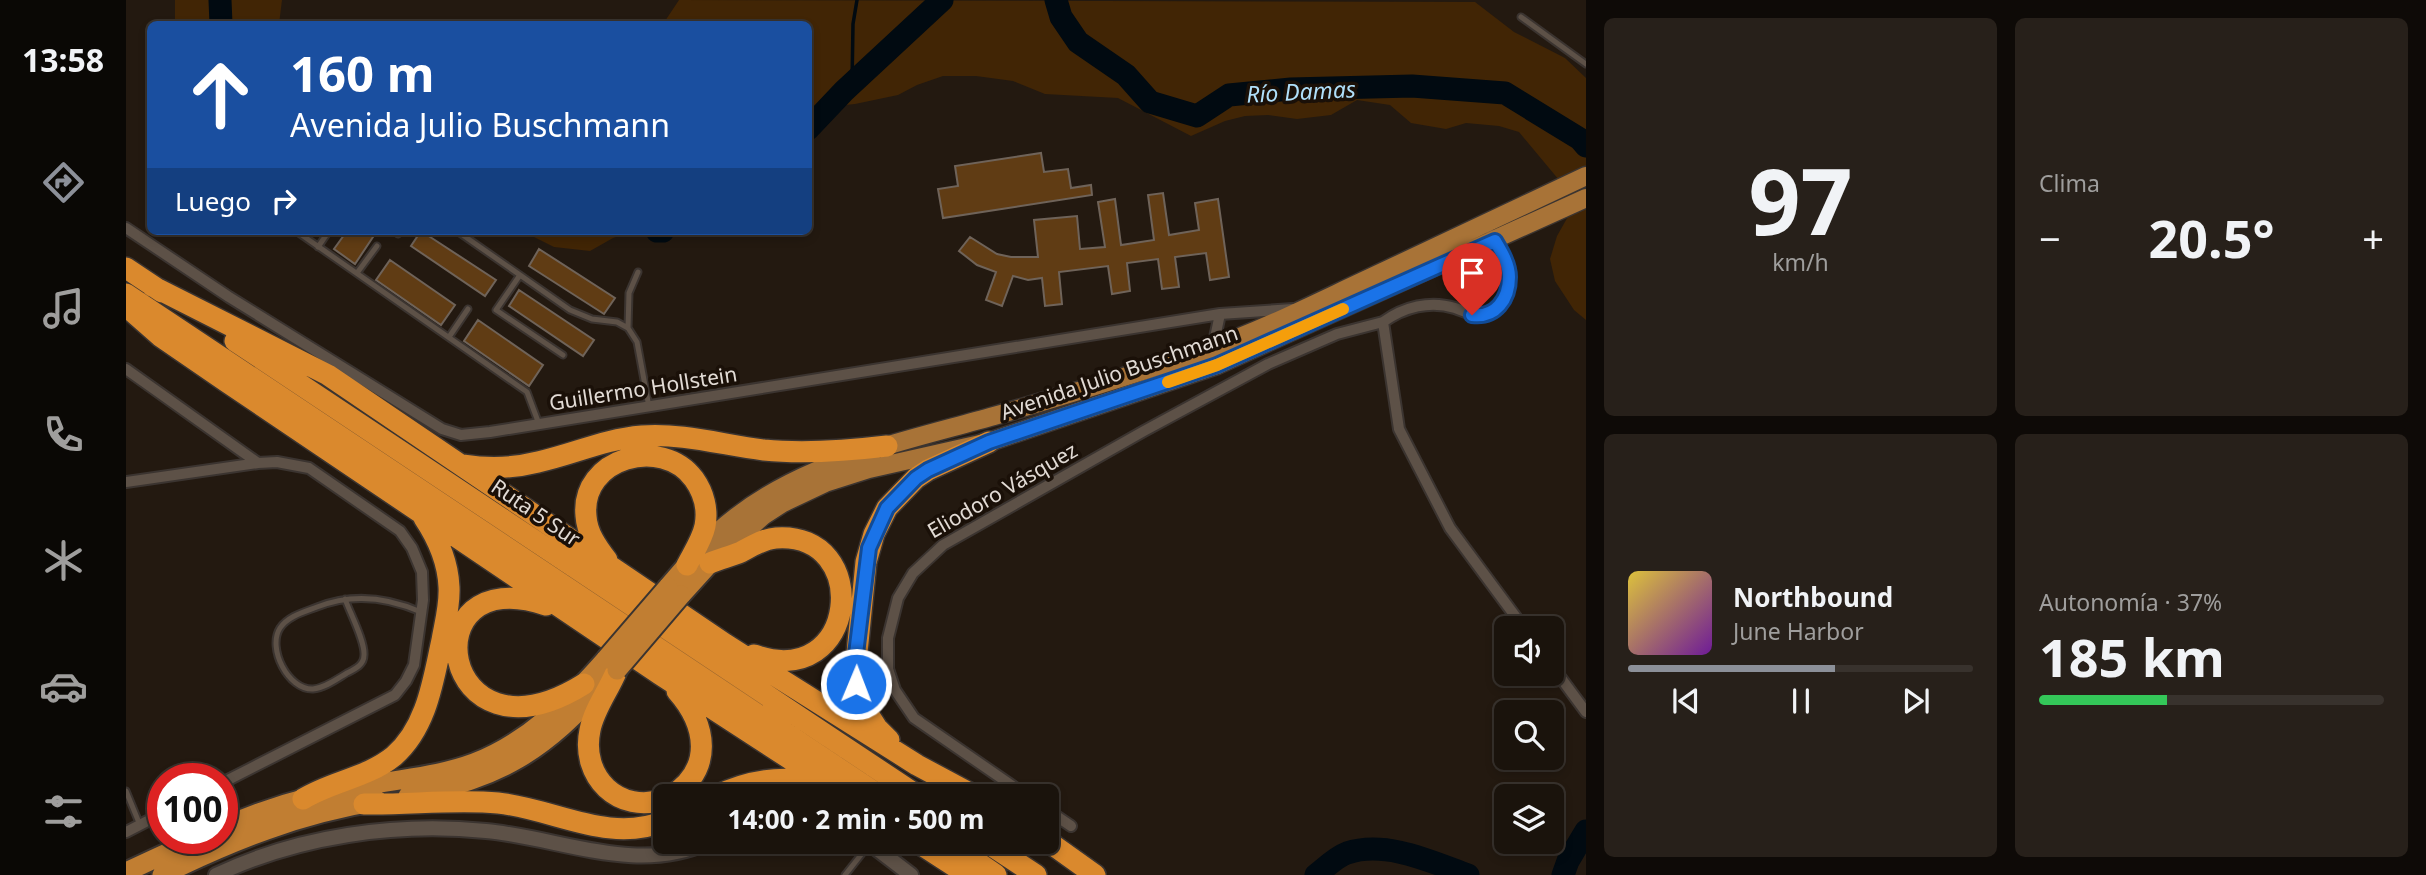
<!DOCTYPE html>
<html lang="es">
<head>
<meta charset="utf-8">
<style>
	:root { --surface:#1a130c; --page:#27201a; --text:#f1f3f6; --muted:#9f9e9d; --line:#38322d; --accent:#8c9099 }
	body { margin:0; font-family:"Noto Sans",sans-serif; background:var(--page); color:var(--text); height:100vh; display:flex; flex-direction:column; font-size:26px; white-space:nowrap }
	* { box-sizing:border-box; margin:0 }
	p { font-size:23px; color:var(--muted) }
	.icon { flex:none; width:38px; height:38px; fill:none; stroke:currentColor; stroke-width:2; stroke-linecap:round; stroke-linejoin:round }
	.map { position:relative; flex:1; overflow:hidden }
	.side { display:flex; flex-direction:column; gap:18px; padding:18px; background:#0e0a07; width:840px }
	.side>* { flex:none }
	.hud { position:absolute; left:21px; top:21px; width:665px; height:214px; border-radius:10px; box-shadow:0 4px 10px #0003,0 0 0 2px var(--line); background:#1a4fa0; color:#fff; overflow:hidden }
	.tools { position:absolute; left:1368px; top:616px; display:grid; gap:14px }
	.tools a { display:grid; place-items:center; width:70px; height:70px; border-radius:10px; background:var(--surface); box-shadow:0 4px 10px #0003,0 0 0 2px var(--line); font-size:35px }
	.speed { position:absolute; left:21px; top:763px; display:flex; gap:14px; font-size:35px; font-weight:700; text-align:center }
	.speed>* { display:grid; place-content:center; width:91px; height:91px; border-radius:50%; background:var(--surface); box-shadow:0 4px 10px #0003,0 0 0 2px var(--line); line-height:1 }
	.speed .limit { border:10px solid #d22; background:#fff; color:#111 }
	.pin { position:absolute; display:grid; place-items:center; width:60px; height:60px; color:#fff; margin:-72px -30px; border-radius:50% 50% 50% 0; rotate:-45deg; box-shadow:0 0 7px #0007 }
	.pin .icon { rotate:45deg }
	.me { position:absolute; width:77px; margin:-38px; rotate:1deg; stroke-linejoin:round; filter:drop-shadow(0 0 5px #0008) }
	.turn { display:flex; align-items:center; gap:24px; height:147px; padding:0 28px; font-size:32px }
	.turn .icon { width:91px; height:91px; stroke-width:2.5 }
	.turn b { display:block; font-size:49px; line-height:60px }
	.then { display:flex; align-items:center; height:66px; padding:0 28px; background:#0003; gap:14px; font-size:26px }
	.big { font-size:52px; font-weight:700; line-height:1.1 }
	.side .card { flex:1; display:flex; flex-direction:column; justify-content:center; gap:10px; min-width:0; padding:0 24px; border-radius:10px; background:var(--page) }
	.side .dial { align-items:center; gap:0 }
	.dial b { font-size:91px; line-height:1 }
	.song { display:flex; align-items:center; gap:21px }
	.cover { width:84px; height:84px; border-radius:10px; background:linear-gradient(135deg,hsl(50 70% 55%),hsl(280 70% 35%)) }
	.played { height:7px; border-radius:4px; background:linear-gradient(90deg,var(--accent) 60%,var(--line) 60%) }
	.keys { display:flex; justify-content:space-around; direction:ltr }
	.heat { display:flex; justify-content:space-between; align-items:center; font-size:38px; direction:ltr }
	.charge { height:10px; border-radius:5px; background:linear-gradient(90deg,#34c759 37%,var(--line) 0) }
	.side .tiles { flex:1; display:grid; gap:18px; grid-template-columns:repeat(2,1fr) }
	.trip { position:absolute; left:527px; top:784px; width:406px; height:70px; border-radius:10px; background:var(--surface); box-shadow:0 4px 10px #0003,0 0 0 2px var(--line); font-weight:700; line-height:70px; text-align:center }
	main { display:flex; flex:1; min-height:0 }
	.menu { display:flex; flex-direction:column; width:126px; justify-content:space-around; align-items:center; background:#0a0805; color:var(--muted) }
	.menu .icon { width:49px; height:49px }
	.menu .selected { color:var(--accent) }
	.menu b { font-size:32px; color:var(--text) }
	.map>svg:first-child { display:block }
</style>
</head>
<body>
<main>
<nav class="menu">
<b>13:58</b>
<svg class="icon selected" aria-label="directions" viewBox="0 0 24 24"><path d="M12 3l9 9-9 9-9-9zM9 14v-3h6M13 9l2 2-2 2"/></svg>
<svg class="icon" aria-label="music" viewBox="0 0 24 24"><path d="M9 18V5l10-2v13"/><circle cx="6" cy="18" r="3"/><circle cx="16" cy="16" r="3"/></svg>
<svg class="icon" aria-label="phone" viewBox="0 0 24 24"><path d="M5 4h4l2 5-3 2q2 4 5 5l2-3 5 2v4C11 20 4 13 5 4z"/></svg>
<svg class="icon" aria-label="climate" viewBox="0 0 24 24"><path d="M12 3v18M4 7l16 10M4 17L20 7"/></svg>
<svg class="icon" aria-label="car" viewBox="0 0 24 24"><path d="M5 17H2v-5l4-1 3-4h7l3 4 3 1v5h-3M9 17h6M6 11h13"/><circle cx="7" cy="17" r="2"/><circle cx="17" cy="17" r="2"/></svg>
<svg class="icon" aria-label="filters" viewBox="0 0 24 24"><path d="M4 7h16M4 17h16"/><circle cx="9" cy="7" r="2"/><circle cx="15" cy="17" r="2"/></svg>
</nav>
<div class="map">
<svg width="1460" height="875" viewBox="0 0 1460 875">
	<rect width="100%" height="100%" fill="#231910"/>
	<path fill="#412505" d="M49,0H156L153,24H49Z
		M553,0L1349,2L1388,32L1439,58L1460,78V320L1448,310L1429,281L1424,259L1431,236L1444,213L1443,192L1393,132L1373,126L1340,123L1320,129L1285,123L1264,105L1231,100L1205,115L1171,119L1142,115L1119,116L1099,121L1065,136L992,98L919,94L887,81L850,76H817L791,85L772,95L729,104L709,106L696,111L683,124L682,24H537Z
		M396,231H537L506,232L487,238L464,251L428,247Z"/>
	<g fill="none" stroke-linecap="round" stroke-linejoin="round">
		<path stroke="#010a11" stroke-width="3.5" d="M726,84L727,24L731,0"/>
		<path stroke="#010a11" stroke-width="23" d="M94,0L95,24
			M930,0L935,17L952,42L1000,75L1024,102L1071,116L1103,95L1165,89L1286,86L1379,93L1454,139L1460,146
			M682,129L718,91L816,0
			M531,231H537
			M1190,875C1199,868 1210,857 1221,853C1260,840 1306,862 1342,875
			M1437,875L1442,861L1460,831"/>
	</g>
	<path fill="#603c14" stroke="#6f6359" stroke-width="2" d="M915,153L918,172L942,169L945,188L965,185L966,195L817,218L812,189L832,186L829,166Z
		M1037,193L1043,235L1073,230L1069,203L1092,199L1103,277L1084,280L1080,253L1049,257L1053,287L1036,289L1032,259L1001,263L1004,291L986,294L982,266L933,272L936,304L919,306L916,278L902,280L887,276L876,306L860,300L870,272L851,265L833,251L844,237L871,254L885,257H912L908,220L951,216L954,249L979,247L972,202L989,199L995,245L1028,240L1022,195Z
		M221,231H251L229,264L208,249Z
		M295,231L370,280L359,296L285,246Z
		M413,249L489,298L478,314L403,266Z
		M264,260L329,305L315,325L250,280Z
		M393,290L468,340L457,356L383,306Z
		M352,320L417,365L403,386L338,341Z"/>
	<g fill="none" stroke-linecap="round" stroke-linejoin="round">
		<g stroke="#3b3430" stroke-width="9">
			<path id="service" d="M1395,17L1460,64
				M170,231L401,392L413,424
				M331,231L444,310L466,319L491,322L502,328L511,342L523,407
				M272,234L274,231
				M192,247L203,231
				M231,273L251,246
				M394,275L370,310L437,355
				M502,328L503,293L512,272
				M323,337L342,309
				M219,599C224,613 239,641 238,655C238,665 229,669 221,673C211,679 199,688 187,689C162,690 141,648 154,628C162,616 178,612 191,607C226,593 261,597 295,612
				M0,791L14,825
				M719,875L742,846"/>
		</g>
		<g stroke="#3b3430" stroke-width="14">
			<path id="minor" d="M0,228L103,297L316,429L335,435L364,432L1094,314L1167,309
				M1365,235C1372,246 1379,257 1382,269C1386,288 1377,314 1355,316C1346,316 1338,311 1329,308C1304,300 1278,307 1257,322L1273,429L1324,528L1398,628
				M1087,347L1094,314
				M0,369L132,463
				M0,482L132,463L151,462L183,468L274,531L286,548L296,572L297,600L288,665L280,681L269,695L96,783
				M1426,666L1460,712
				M901,796L788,718L769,690L762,669V638L772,598L787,573L817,545L1018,431L1142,364L1211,334L1257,322
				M920,809L945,826
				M0,832L37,813"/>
		</g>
		<g stroke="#3b3430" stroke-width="18">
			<path id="tertiary" d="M742,842L785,875
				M90,875C172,836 270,822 360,831C435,838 510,875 582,842"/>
		</g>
		<g stroke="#3b3430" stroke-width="21">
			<path id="primary" d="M571,553C647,467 762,446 868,416C941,395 1014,373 1085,348C1136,330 1186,305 1235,282C1310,246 1385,211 1460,176
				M584,563L637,516L657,503L699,483L743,469L863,442L1091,365L1460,198"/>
		</g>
		<g stroke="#3b3430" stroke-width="23">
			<path id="trunk" d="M542,587L561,565
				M555,595L584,563
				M282,796C376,778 417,752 481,681
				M96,828C144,806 197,792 249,784C282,778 316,775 348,763C401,743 443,701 480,659
				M0,872L73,838
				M36,875C108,840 173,814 252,801"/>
		</g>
		<g stroke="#3b3430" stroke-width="24">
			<path id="motorway" d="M0,268L36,292
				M26,286L202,375L599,644L791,765L849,796
				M0,294L754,796
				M0,306L34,336L101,382L535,675L721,796
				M109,341L792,796
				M338,465C363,469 388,468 412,462C448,454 479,439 516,436C557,433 597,445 638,450C679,454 719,451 761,446
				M481,560C471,547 461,533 460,516C454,458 536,435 568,479C578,493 582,510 579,526C576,540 567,553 561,565
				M584,563C594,559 605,556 615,552C626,546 637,539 650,538C747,531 733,692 628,655
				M420,605C282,558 312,775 458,684
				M491,670C483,690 468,709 464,730C454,777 493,815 539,799
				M763,740L751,728L737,706L729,673L740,562L748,534L761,508L790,478L802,470L863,442
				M545,796C588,769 581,725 551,691
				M590,796C623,780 657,775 693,783
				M177,799C206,781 241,778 268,756C301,727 307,681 316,640C319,623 324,605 323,587C322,562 312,539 298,518
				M238,804C282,805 328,799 372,803C429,809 482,844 539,821
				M920,840L969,875
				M791,842L842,875
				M822,842L870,875
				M860,842L910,875"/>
		</g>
		<use href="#service" stroke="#5d5147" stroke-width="5"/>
		<use href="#minor" stroke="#5d5147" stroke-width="10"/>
		<use href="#tertiary" stroke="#5d5147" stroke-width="14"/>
		<use href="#primary" stroke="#a87337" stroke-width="18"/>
		<use href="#trunk" stroke="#c17e32" stroke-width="19"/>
		<use href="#motorway" stroke="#da892d" stroke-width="21"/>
		<g stroke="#3b3430" stroke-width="23" stroke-linecap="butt">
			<path id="trunk-bridge" d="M480,659L542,587
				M491,670L555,595"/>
		</g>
		<use href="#trunk-bridge" stroke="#c17e32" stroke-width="19"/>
	</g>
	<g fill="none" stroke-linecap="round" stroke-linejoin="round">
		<g stroke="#114b97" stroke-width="18">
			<path id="route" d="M730,684L729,662L743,548L761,508L790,478L802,470L863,442L1091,365L1369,241C1375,251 1383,264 1383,277C1383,299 1370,318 1346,315"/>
		</g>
		<use href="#route" stroke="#1a73e8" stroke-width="12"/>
		<path stroke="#f59e0b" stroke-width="12" d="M1042,382L1091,365L1217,309"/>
	</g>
	<g text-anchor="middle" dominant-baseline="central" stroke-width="7" stroke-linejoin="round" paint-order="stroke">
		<g font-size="21" fill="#e2dbd5" stroke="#1a1008">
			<text transform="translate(993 372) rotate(-19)">Avenida Julio Buschmann</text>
			<text transform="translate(517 388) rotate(-9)">Guillermo Hollstein</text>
			<text transform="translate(876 490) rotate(-30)">Eliodoro Vásquez</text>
			<text transform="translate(410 512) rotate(34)">Ruta 5 Sur</text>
		</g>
		<g font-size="23" font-style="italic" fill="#afdffa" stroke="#1a1008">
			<text transform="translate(1175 91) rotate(-3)">Río Damas</text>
		</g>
	</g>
</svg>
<div class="tools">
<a><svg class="icon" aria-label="sound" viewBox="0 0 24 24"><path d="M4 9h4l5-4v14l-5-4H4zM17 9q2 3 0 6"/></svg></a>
<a><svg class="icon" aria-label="search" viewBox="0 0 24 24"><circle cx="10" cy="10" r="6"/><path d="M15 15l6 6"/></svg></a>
<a><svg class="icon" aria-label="layers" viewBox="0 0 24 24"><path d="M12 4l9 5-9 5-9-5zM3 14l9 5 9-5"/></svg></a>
</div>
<div class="speed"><div class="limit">100</div></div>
<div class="pin" style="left:1346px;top:315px;background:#d93025"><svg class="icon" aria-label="arrive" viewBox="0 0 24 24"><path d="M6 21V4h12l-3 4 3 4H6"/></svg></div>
<svg class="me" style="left:730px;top:684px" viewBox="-20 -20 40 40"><circle r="17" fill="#1a73e8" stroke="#fff" stroke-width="3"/><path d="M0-11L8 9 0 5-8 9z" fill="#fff"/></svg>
<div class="trip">14:00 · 2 min · 500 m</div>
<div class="hud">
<div class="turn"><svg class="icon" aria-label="ahead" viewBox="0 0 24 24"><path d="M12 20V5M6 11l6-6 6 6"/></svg><div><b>160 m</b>Avenida Julio Buschmann</div></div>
<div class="then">Luego<svg class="icon" aria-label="right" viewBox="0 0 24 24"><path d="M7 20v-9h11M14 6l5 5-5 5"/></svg></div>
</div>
</div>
<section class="side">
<div class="tiles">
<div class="card dial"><b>97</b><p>km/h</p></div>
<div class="card"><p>Clima</p>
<div class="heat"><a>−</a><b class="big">20.5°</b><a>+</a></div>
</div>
<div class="card">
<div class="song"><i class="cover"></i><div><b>Northbound</b><p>June Harbor</p></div></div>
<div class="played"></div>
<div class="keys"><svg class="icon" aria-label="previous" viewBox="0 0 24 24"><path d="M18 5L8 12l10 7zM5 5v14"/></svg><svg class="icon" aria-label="pause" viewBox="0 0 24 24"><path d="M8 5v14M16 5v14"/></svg><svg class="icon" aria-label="next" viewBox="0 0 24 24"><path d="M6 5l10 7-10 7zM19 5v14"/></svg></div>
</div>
<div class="card"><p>Autonomía · 37%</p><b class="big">185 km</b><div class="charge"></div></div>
</div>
</section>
</main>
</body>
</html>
